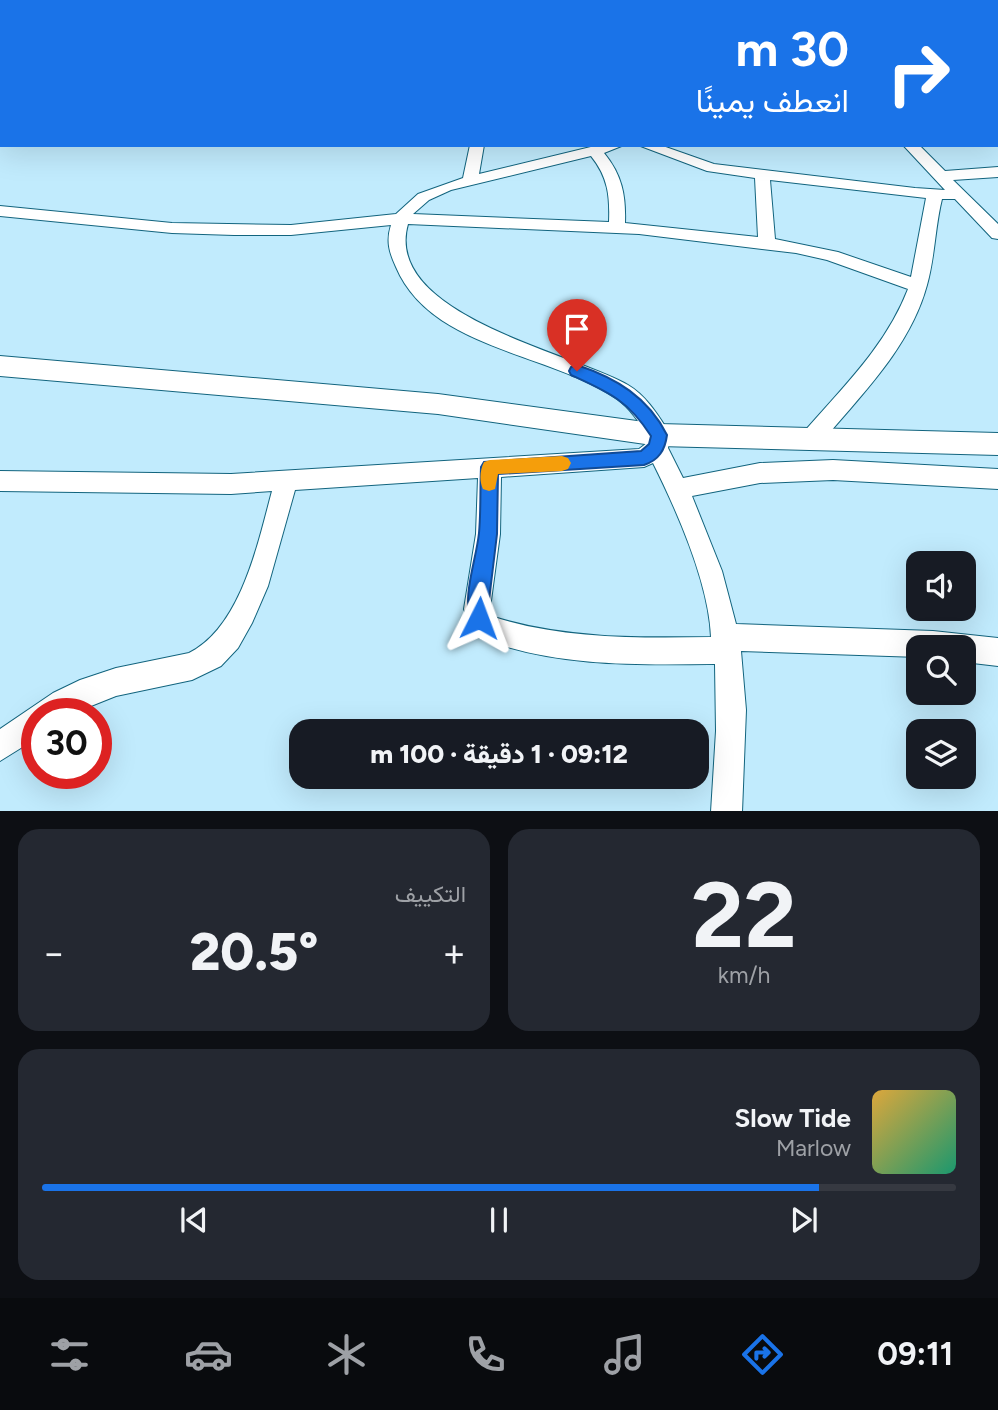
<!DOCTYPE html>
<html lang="ar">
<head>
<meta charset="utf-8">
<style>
	:root { --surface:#171b24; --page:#242831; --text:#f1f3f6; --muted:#9ea1a6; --line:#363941; --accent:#1a73e8 }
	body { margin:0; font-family:Figtree,Vazirmatn,sans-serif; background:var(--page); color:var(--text); direction:rtl; height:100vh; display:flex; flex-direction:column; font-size:26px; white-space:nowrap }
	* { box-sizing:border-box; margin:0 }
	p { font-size:23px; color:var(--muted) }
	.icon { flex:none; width:38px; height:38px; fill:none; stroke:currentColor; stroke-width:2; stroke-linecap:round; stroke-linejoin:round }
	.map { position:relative; height:811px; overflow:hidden; direction:ltr }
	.details { display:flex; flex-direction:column; gap:18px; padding:18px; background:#0d0f14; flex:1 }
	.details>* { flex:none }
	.guide { position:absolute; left:0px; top:0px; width:999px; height:147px; box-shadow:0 7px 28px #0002; direction:rtl; background:#1a73e8; color:#fff; overflow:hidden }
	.tools { position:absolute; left:906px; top:551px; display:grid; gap:14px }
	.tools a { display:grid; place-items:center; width:70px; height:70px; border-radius:14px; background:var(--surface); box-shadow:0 7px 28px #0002; font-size:35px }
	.speed { position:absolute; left:21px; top:698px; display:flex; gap:14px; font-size:35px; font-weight:700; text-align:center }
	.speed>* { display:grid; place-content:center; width:91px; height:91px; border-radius:50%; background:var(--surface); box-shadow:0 7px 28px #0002; line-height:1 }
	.speed .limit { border:10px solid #d22; background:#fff; color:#111 }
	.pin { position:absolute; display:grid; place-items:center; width:60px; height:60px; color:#fff; margin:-72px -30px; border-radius:50% 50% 50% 0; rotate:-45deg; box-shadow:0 0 7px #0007 }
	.pin .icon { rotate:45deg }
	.me { position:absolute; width:77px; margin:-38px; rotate:3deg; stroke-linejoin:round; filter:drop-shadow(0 0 5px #0008) }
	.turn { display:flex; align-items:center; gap:24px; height:147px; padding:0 35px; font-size:32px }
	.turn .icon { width:91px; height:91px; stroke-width:2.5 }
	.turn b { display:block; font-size:49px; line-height:60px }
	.big { font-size:52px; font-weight:800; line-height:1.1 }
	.details .widget { flex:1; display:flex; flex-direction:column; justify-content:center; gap:10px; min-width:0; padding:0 24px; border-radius:21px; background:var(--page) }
	.details .dial { align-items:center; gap:0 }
	.dial b { font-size:91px; line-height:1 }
	.song { display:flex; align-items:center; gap:21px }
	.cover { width:84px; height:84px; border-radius:10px; background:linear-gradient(135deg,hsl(40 70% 55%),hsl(160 70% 35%)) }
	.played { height:7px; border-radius:4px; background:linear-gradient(90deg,var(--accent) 85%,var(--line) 85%) }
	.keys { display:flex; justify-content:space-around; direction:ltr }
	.heat { display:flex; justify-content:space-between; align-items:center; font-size:38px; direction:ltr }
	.details .tiles { flex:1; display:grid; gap:18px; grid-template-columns:1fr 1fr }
	.widget:last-child { grid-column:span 2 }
	.trip { position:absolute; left:289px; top:719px; width:420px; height:70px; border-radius:21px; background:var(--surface); box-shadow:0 7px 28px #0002; font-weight:800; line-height:70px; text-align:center; direction:rtl }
	.menu { display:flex; height:112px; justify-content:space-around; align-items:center; background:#090b0e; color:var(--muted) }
	.menu .icon { width:49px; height:49px }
	.menu .current { color:var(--accent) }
	.menu b { font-size:32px; color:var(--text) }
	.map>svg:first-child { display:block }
</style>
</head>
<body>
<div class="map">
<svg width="998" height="812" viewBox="0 0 998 812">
	<rect width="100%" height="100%" fill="#c1ebfd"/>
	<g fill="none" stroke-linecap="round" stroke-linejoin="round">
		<g stroke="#12647e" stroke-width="2">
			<path id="service" d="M374,0H380L379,2H373Z
				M471,0H478L480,2H473Z
				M492,0H498L500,2H494Z"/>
		</g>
		<g stroke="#12647e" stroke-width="2">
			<path id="minor" d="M76,0H98L75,2Z
				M231,0H241L230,2Z
				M656,0H718L655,2Z
				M803,0H813L814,2H802Z
				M998,0V7V2H993Z
				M0,9H2V15H0Z
				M0,30H2V38H0Z
				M470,145H484L479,174L599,145H624L604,153C622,175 626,195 625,223L758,237L755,178L707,171L638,145H660L714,164L915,188L945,190L903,145H919L945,171L998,167V177L953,180L998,224V239L992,238L955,199H942C935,227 935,257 927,285C910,348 860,396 819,445L811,448L803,445L800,439L803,433C843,387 886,346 908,289L827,260L796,253L639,234L408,224C382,315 573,353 628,385C645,395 656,412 667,429L670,435L668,448L683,478L760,463L833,460L998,469V489L833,480L760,483L692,496L722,571L736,624L933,631L998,638V666L964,662V648H919V657L741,651L746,710L742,812H711L716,731L715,664C635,665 550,667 476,636L464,609L476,534L478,478L295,490L268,586L252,623L238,648L221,666L192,680L116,696L71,714H37V738L0,761V729L53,693L80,680L116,668L189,653C241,627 258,543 272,491L231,494L0,491V471L231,474L639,449L647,443L648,436C639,422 630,408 617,399C550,352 431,350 396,267C389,252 386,241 391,225L291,235H234L172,233L0,216V206L172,223L291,225L396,214L418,194L463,178ZM591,156C608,177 610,196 609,222L413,214L429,200L451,190ZM770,180L926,198L911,277L838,252L775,239ZM653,463C677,511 709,584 711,637C638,638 563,639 494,617L490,608L500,534L501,477L644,467Z"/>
		</g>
		<g stroke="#12647e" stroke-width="2">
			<path id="tertiary" d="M0,356L438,394L659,424L998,433V455L659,446L438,414L0,376Z"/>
		</g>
		<use href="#service" fill="#fff" fill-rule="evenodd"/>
		<use href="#minor" fill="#fff" fill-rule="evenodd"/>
		<use href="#tertiary" fill="#fff" fill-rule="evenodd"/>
	</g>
	<path fill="#1a73e8" stroke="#114b97" stroke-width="2" d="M577,365C616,378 648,397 667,435C665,450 659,460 644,465L498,474L497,534L486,625L479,628L472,625C461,597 476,562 479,533C481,512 480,489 481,467L484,462L641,451L649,444L651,436C628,400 608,392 571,375L569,371L571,367Z"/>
	<path fill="#f59e0b" d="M562,456L568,458L571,463L568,469L562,471L498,474L495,489L489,491L483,489C479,481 480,470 484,462L490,460Z"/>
</svg>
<div class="tools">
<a><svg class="icon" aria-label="sound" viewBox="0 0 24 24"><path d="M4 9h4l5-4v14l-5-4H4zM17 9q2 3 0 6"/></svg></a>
<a><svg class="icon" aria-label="search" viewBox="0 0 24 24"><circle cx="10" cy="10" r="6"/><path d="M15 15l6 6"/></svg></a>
<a><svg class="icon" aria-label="layers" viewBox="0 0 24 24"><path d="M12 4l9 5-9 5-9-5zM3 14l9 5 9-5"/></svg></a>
</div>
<div class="speed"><div class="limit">30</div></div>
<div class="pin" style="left:577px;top:371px;background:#d93025"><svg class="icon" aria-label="arrive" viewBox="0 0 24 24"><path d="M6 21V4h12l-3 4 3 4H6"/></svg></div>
<svg class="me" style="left:479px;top:618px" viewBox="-20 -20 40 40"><path d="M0-17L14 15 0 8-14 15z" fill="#1a73e8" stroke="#fff" stroke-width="4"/></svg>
<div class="trip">09:12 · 1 دقيقة · 100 m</div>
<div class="guide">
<div class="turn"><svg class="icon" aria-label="right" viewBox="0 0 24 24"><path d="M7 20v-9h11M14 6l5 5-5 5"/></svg><div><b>30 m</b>انعطف يمينًا</div></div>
</div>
</div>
<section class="details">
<div class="tiles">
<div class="widget dial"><b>22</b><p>km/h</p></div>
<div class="widget"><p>التكييف</p>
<div class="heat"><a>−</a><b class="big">20.5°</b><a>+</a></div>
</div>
<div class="widget">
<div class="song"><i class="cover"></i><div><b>Slow Tide</b><p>Marlow</p></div></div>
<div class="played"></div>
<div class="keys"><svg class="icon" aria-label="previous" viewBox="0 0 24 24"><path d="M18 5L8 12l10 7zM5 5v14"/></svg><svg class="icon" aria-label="pause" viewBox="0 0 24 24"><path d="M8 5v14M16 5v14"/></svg><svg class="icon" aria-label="next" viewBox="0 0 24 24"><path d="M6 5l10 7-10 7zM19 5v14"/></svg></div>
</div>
</div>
</section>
<nav class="menu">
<b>09:11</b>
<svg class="icon current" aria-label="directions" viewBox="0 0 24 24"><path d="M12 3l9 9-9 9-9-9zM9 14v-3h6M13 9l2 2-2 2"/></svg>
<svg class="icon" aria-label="music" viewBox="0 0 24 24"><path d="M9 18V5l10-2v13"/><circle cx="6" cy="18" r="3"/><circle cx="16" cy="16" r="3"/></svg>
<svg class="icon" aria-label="phone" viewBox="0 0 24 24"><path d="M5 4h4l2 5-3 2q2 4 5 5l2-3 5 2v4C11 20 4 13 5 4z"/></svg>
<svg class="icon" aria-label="climate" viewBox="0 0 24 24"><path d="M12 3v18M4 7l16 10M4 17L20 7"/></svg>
<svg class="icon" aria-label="car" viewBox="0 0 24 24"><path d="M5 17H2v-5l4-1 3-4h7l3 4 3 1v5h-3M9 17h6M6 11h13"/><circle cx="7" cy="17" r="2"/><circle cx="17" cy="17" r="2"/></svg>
<svg class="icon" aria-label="filters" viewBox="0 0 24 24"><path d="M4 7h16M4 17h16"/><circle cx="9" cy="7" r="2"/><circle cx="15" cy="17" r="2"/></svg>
</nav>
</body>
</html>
